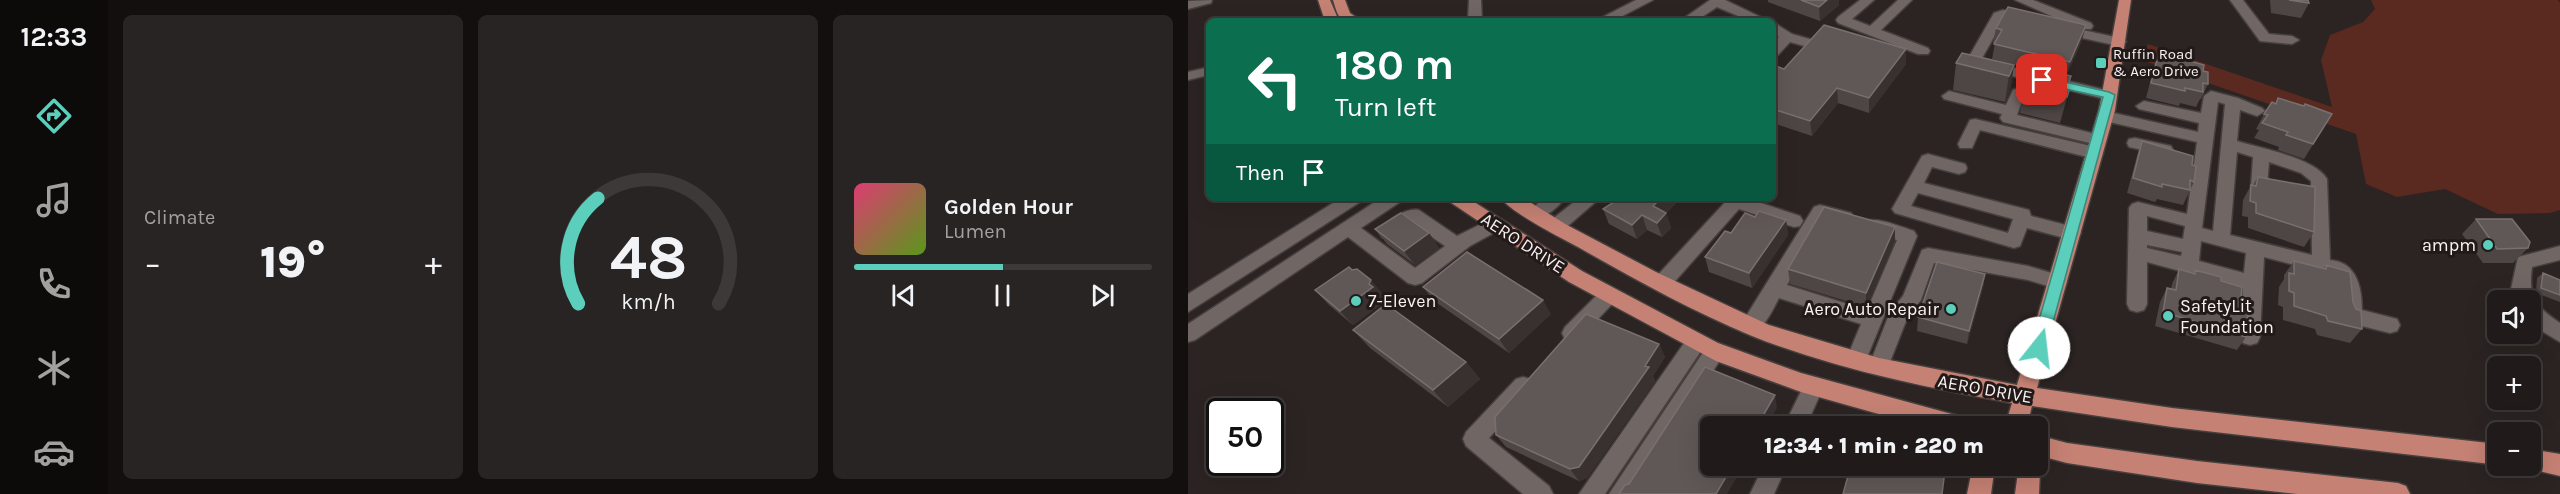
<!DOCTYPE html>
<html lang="en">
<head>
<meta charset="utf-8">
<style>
	:root { --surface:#201b1a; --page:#282423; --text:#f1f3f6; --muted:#a2a1a2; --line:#3d3939; --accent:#5bcebc }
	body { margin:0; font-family:Karla,sans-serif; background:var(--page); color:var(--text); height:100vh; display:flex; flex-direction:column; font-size:22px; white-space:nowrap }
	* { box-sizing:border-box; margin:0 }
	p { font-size:20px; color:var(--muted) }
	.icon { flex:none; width:33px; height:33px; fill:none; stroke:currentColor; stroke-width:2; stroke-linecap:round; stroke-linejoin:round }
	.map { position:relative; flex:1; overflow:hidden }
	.details { display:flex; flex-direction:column; gap:15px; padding:15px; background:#120f0e; width:1080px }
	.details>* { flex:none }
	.top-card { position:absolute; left:18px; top:18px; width:570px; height:183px; border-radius:9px; box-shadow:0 6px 24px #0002,0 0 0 2px var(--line); background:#0b6e4f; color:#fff; overflow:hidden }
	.fabs { position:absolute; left:1299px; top:290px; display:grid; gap:12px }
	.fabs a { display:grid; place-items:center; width:54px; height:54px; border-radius:9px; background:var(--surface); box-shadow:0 6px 24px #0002,0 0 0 2px var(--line); font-size:30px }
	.speed { position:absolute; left:18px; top:398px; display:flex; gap:12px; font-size:30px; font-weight:700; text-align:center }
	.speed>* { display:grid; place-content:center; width:78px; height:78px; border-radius:50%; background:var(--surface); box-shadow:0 6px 24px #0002,0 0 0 2px var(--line); line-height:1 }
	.speed .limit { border:3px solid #111; border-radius:9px; background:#fff; color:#111 }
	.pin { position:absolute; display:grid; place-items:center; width:51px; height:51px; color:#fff; margin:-26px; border-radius:12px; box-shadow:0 3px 9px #0006 }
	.me { position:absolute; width:66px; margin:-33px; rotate:16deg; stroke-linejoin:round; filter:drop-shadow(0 0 4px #0008) }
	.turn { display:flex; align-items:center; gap:21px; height:126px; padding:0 30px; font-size:27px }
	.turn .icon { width:78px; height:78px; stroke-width:2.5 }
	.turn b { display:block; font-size:42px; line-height:51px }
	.then { display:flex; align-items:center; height:57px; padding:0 30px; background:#0003; gap:12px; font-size:22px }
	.big { font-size:45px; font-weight:800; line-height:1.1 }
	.details .card { flex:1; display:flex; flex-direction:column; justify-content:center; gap:9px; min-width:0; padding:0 21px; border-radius:9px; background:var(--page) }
	.details .dial { align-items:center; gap:0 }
	.dial svg { height:156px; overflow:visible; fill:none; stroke:var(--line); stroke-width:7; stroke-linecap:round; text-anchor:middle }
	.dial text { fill:var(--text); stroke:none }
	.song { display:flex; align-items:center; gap:18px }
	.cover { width:72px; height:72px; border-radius:9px; background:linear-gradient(135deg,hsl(340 70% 55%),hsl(90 70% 35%)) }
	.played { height:6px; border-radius:3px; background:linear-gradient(90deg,var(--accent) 50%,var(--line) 50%) }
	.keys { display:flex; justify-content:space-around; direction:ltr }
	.heat { display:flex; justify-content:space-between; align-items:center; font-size:33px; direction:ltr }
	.details .tiles { flex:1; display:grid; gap:15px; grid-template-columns:repeat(3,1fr) }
	.trip { position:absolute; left:512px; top:416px; width:348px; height:60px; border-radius:9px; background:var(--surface); box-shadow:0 6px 24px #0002,0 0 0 2px var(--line); font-weight:800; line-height:60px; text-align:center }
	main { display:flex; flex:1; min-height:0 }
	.tabs { display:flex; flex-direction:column; width:108px; justify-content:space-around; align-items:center; background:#0d0b0a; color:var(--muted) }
	.tabs .icon { width:42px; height:42px }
	.tabs .active { color:var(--accent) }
	.tabs b { font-size:27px; color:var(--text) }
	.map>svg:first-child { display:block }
</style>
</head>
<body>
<main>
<nav class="tabs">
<b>12:33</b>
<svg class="icon active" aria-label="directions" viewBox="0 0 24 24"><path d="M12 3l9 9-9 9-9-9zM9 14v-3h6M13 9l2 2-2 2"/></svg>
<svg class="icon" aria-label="music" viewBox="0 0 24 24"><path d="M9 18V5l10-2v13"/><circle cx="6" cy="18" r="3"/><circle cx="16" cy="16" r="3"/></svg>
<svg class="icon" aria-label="phone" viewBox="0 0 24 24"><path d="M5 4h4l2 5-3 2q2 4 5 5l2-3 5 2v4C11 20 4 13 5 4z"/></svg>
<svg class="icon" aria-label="climate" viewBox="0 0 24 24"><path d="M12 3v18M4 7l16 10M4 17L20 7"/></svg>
<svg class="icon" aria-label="car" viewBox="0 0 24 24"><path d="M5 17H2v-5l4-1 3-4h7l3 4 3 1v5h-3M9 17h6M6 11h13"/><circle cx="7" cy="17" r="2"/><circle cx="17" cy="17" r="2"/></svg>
</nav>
<section class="details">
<div class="tiles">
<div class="card"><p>Climate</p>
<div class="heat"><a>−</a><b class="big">19°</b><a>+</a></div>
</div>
<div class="card dial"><svg viewBox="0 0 100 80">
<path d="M14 69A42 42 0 1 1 86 69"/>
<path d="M14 69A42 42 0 0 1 24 15" stroke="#5bcebc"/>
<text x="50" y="56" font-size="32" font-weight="700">48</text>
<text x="50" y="72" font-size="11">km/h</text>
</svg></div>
<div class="card">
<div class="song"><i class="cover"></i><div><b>Golden Hour</b><p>Lumen</p></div></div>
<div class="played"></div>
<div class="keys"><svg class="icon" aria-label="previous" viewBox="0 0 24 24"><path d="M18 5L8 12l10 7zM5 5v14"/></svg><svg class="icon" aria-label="pause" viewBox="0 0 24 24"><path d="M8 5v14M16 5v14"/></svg><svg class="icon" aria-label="next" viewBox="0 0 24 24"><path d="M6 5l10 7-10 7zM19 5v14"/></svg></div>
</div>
</div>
</section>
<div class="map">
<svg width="1372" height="494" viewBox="0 0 1372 494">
	<rect width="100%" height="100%" fill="#2b2422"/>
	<path fill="#5a2920" d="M1183,0H1370L1372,3V210L1362,213L1310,214L1257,189L1209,197L1178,184L1168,134L953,60L960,44L1144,107L1133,60L1142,35L1175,22L1187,9Z"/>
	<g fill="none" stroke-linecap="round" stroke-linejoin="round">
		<g stroke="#453f3e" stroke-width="3">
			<path id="minor" d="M24,0L23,3L0,9V1Z
				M281,0H293L294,21H280Z
				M448,0H465L425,21H407Z
				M522,0H537L581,21H562L529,7L508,21H492Z
				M672,0H686L664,19L682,26L710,0H724L693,30L740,48L742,51L740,54H730L650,23L648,20L650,17Z
				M827,0H845L903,23L905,26L903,29H893Z
				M1042,0H1055L1081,34L1104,36L1111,40L1104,44L1072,41Z
				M815,10L845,18L847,21L840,25L816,19L793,60L926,92L928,95L926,98L921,100L780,65L778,62L806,13Z
				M585,22L604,34L625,40L627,43L620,47L602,42L590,55L585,56V44L591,37L585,33Z
				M872,25L936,39L938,42L931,46L867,32L865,29Z
				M21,67V75L0,80V72Z
				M830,88L837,93L829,115L916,136L918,140L916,144L910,145L815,122L812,118L814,114L756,99L754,96L761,91L818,105L825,90Z
				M1023,91L1050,98L1074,108L1077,111L1069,116L1052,110L1049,141C1072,148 1127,158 1139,179L1142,260C1169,262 1174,288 1174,310L1209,319L1212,325L1209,331L1202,333L1158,322C1146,297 1168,291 1137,271L1133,272L1076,257L1072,337L1069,343L1062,345L1055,343L1052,337L1055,288L959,262V304L956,310L949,312L942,310L939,304L941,208L944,204L950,202L999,214L1009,142L917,121L909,116L917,111L1010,132L1011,123L951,109L948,106L956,101L1013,113L1016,96ZM1030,102L1037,104L1025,231L1014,228ZM1049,152L1065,157L1063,187L1065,191H1077L1079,187L1081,162L1113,173L1123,181L1124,255L1042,235ZM959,216L997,226L995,239L959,231ZM1013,241L1058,253L1056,273L1011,261ZM959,245L994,252L993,256L959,248Z
				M787,119L907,147L913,149L915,153L913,157L907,159L792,130L784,148H772L770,144L782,120Z
				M947,138L983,146L985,150L983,154L977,155L941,147L939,143L941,139Z
				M740,154L777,164L779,168L777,172L771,174L744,167L736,183L841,210L843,216L890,228L893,233L890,238L884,240L839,228L832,246L826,248L707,213L704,209L734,156ZM730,193L825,219L820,233L723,206Z
				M153,198H175L172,202L0,312V294Z
				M193,198H215L212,202L173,228L227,268L257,246L225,224C215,231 206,241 194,237L191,232C197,221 219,207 231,210L269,236L305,218L311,220L314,225L311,230L282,246L234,283L227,285L220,283L160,237L7,340L0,342V324Z
				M356,198H377C370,208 353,222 341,219L338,214Z
				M391,198H412L374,231L368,233L362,231L359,226L362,221Z
				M541,198H558L612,216L615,221L612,226L606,227L551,209L481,288L474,290L467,288L465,283L467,278Z
				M632,205L663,213L666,218L663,223L657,224L636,219L599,285L679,310L709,240L678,231L675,226L678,221C691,217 713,227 726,231L729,236L678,360L675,366L668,369L661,366L658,360L673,324L591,298C584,311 573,338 555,332L552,326L626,207Z
				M1372,246V260L1344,267C1340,298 1347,306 1372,323V342L1342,324V300H1328L1323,289L1330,257Z
				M740,248L840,266L877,277L879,282L877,287L870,289L840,280L746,263L733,300L720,316L698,372L691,375L684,372L681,366L702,312L715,296L734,250Z
				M421,287L428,290L430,295L428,300L391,339L384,341L377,339L374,333L377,327L414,290Z
				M508,334L515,336L518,342L515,348L417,494H391L501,336Z
				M527,342L534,345L537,351L534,357L446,494H421L520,345Z
				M335,377L342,379L345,386L342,393L301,438L361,486L365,494H335L278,446L275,439L278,432L328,379Z
				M626,377L633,379L636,386L618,426H596L619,379Z
				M576,465H599L586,494H562Z"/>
		</g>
		<g stroke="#453f3e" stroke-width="3">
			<path id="major" d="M130,0H142L151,21H137Z
				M145,0H157L162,13L173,21C151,21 151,20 145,0Z
				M931,0H943L927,110L849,388L984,408L1310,444L1311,465L984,427L844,406L839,426H817L824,403C736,387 647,369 564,336C504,311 446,279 390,247C373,238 322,212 313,198H335L379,225L468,272L581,325L691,358L829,385L911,110Z
				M259,198H280L394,271L530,343L613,373L771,416L779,419L782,426H733L613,392L528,361L381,282L262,202Z
				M849,435L879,443L1009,461L1210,483L1218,486L1222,494H1109L1009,483L879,463L849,455Z
				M1342,449L1372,454V476L1334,467L1333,465H1342Z
				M849,463L852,471L851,494H827L830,472L827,465Z
				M785,465H807L803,494H779Z"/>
		</g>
		<use href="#minor" fill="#706765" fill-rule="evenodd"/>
		<use href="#major" fill="#c58174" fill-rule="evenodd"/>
	</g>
	<path fill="#4e4644" d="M580,0H651V5L632,21L580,2Z
		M1082,0H1120L1121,3L1113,18L1083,13Z
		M808,28L894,40L879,75L880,90L881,91L872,123L832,113L837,87L844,69L804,59L807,43H805Z
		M971,52L1015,71L1020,84L1013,99H1012L1008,107L992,103L991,106L958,98L966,67Z
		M768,63L826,65L822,91L817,102L765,90Z
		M718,64L681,113L650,103L624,136L585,123V70Z
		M1090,98L1144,114L1116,159L1090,150L1091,147L1066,138L1071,130L1068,129L1076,114L1087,103Z
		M954,141L1004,165L1006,182L995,205L969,199L967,202L939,193L949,156Z
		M1070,177L1126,232L1116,247L1060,228V217L1054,216L1055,200L1063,185H1065Z
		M431,198H487L488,203L478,213L483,228L474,237L459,230L449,239L421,224L415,209L429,200Z
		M567,217L598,220L600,235L564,288L521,272L517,257L543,233Z
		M1288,219L1340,248L1325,263H1295L1274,234Z
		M187,229L241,233L251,248L227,265L199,244Z
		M707,241L678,307L602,284L600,269Z
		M1106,261L1136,268L1138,265L1165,302L1174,329L1162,343L1129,335L1127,329L1095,320V307L1090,305L1091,287L1096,279V275Z
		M991,269L1006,273L1007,270L1033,281L1052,307L1058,337L1049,350L967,326L972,302L979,288L983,289L984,284Z
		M1355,273L1372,280V302L1348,293L1349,278Z
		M797,274L795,288L779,344L729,331L730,317Z
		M235,287L363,314L321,353L246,301Z
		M127,290L195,294L194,297L197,301L165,325L141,305Z
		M165,330L278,362L292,379L260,407L182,348Z
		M471,344L477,357L465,376L467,381L399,478L391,481L318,447L308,435Z"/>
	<path fill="#38312f" d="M639,0H651V5L632,21L631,7Z
		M898,25L894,40L878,77L882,62Z
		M718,49V64L681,113V98Z
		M826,65L822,91L817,102L821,76Z
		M649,88L650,103L624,136L622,121Z
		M881,91L874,117L872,123L879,97Z
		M473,198H487L488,203L470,221L465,206Z
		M478,213L483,228L474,237L469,223Z
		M454,215L459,230L449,239L444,225Z
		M598,220L600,235L564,288L561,273Z
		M707,227V241L678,307V293Z
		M241,233L251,248L227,265L216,251Z
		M797,274L795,288L779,344L781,331Z
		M183,280L195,294L194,297L197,301L165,325L152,311L181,284Z
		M355,300L363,314L321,353L311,339Z
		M471,344L477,357L465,376L467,381L399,478L391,481L382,469L457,366Z
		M278,362L292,379L260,407L245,390Z
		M587,395L589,408L579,426H569Z
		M545,465H556L539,494H528Z"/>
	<path fill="#605857" stroke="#78706f" stroke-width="1.5" d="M613,0H639L631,7Z
		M1101,0H1120L1121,3Z
		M820,7L898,25L882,62L806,44L814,30L808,28Z
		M636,25L718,49L681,98L649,88L622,121L585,109V70L588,66L596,69Z
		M971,52L1016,65L1015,71L1020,72V84L1015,83V92L997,88V91L963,83Z
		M774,53L826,65L821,76L768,63Z
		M844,67L883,76L878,90L881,91L879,97L837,87Z
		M1090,98L1116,106L1117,104L1144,114L1125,144L1098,135L1100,132L1074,123L1080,115L1076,114L1084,102L1088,104Z
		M954,141L1005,156L1004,165L1008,166L1006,182L1002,180V190L974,184V187L945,178Z
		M1070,177L1127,187L1126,232L1068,213V203L1062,201L1063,185L1068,186Z
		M431,198H473L465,206L478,213L469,223L454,215L444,225L415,209L429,200Z
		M636,207L707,227L678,293L600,269Z
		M571,211L598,220L561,273L517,257L537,231L543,233L557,213L567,217Z
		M213,213L241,233L216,251L187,229Z
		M1288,219H1324L1342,242L1340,248L1309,249Z
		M279,252L355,300L311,339L235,287Z
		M1106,261L1138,269V265L1162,272L1165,302L1168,309L1173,311L1174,329L1140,321L1138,316L1106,306V293L1101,291V273L1106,274Z
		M749,262L797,274L781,331L730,317Z
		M161,267L164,270L169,269L183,280L181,284L185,287L152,311L127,290Z
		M991,269L1007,274V270L1033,277V281L1054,287L1052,307L1060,309L1058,337L975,312L979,288L988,290Z
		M1355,273L1372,280V295L1353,288Z
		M198,304L278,362L245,390L165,330Z
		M398,314L471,344L457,366L461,367L391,467L382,469L308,435L307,417Z
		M517,367L587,395L569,426H522V465H545L528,494H431L437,485L441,484Z
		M663,465H751L756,478L754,494H655Z"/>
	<path fill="#5bcebc" stroke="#3b867a" stroke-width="1.5" d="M854,77L921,92L927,95L858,348L856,353L851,355L845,353L843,348L915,97L850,83L849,80Z"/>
	<g fill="#5bcebc" stroke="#211a19" stroke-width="2">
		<rect x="907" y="57" width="12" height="12" rx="3"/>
		<circle cx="1300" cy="245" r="6"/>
		<circle cx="168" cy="301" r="6"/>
		<circle cx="763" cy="309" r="6"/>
		<circle cx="980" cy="316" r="6"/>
	</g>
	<g text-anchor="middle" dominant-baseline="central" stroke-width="6" stroke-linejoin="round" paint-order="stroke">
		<g font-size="15" fill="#f8f2f1" stroke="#211a19" text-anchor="start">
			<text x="925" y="54">Ruffin Road<tspan x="925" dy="17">&amp; Aero Drive</tspan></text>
		</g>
		<g font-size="18" fill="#f8f2f1" stroke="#211a19">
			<text transform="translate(335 243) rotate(33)">AERO DRIVE</text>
			<text transform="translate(797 389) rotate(10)">AERO DRIVE</text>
		</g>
		<g font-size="18" fill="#f8f2f1" stroke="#211a19" text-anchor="end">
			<text x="1288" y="245">ampm</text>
			<text x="180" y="301" text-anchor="start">7-Eleven</text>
			<text x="992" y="306" text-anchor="start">SafetyLit<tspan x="992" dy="21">Foundation</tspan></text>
			<text x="751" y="309">Aero Auto Repair</text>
		</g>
	</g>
</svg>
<div class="fabs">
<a><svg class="icon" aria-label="sound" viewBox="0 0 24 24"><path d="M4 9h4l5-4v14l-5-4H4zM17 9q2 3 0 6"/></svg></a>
<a>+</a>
<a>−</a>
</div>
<div class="speed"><div class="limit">50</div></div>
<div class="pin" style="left:854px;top:80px;background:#d93025"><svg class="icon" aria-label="arrive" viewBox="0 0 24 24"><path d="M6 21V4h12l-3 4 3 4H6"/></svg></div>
<svg class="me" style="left:851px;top:348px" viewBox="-20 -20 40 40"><circle r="19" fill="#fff"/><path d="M0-13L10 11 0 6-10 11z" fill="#5bcebc"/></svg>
<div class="trip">12:34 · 1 min · 220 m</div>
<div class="top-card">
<div class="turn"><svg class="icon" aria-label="left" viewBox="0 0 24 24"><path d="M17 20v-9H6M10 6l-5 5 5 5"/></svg><div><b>180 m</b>Turn left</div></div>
<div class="then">Then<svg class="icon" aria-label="arrive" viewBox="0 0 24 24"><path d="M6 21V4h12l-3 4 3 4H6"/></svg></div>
</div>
</div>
</main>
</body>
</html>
